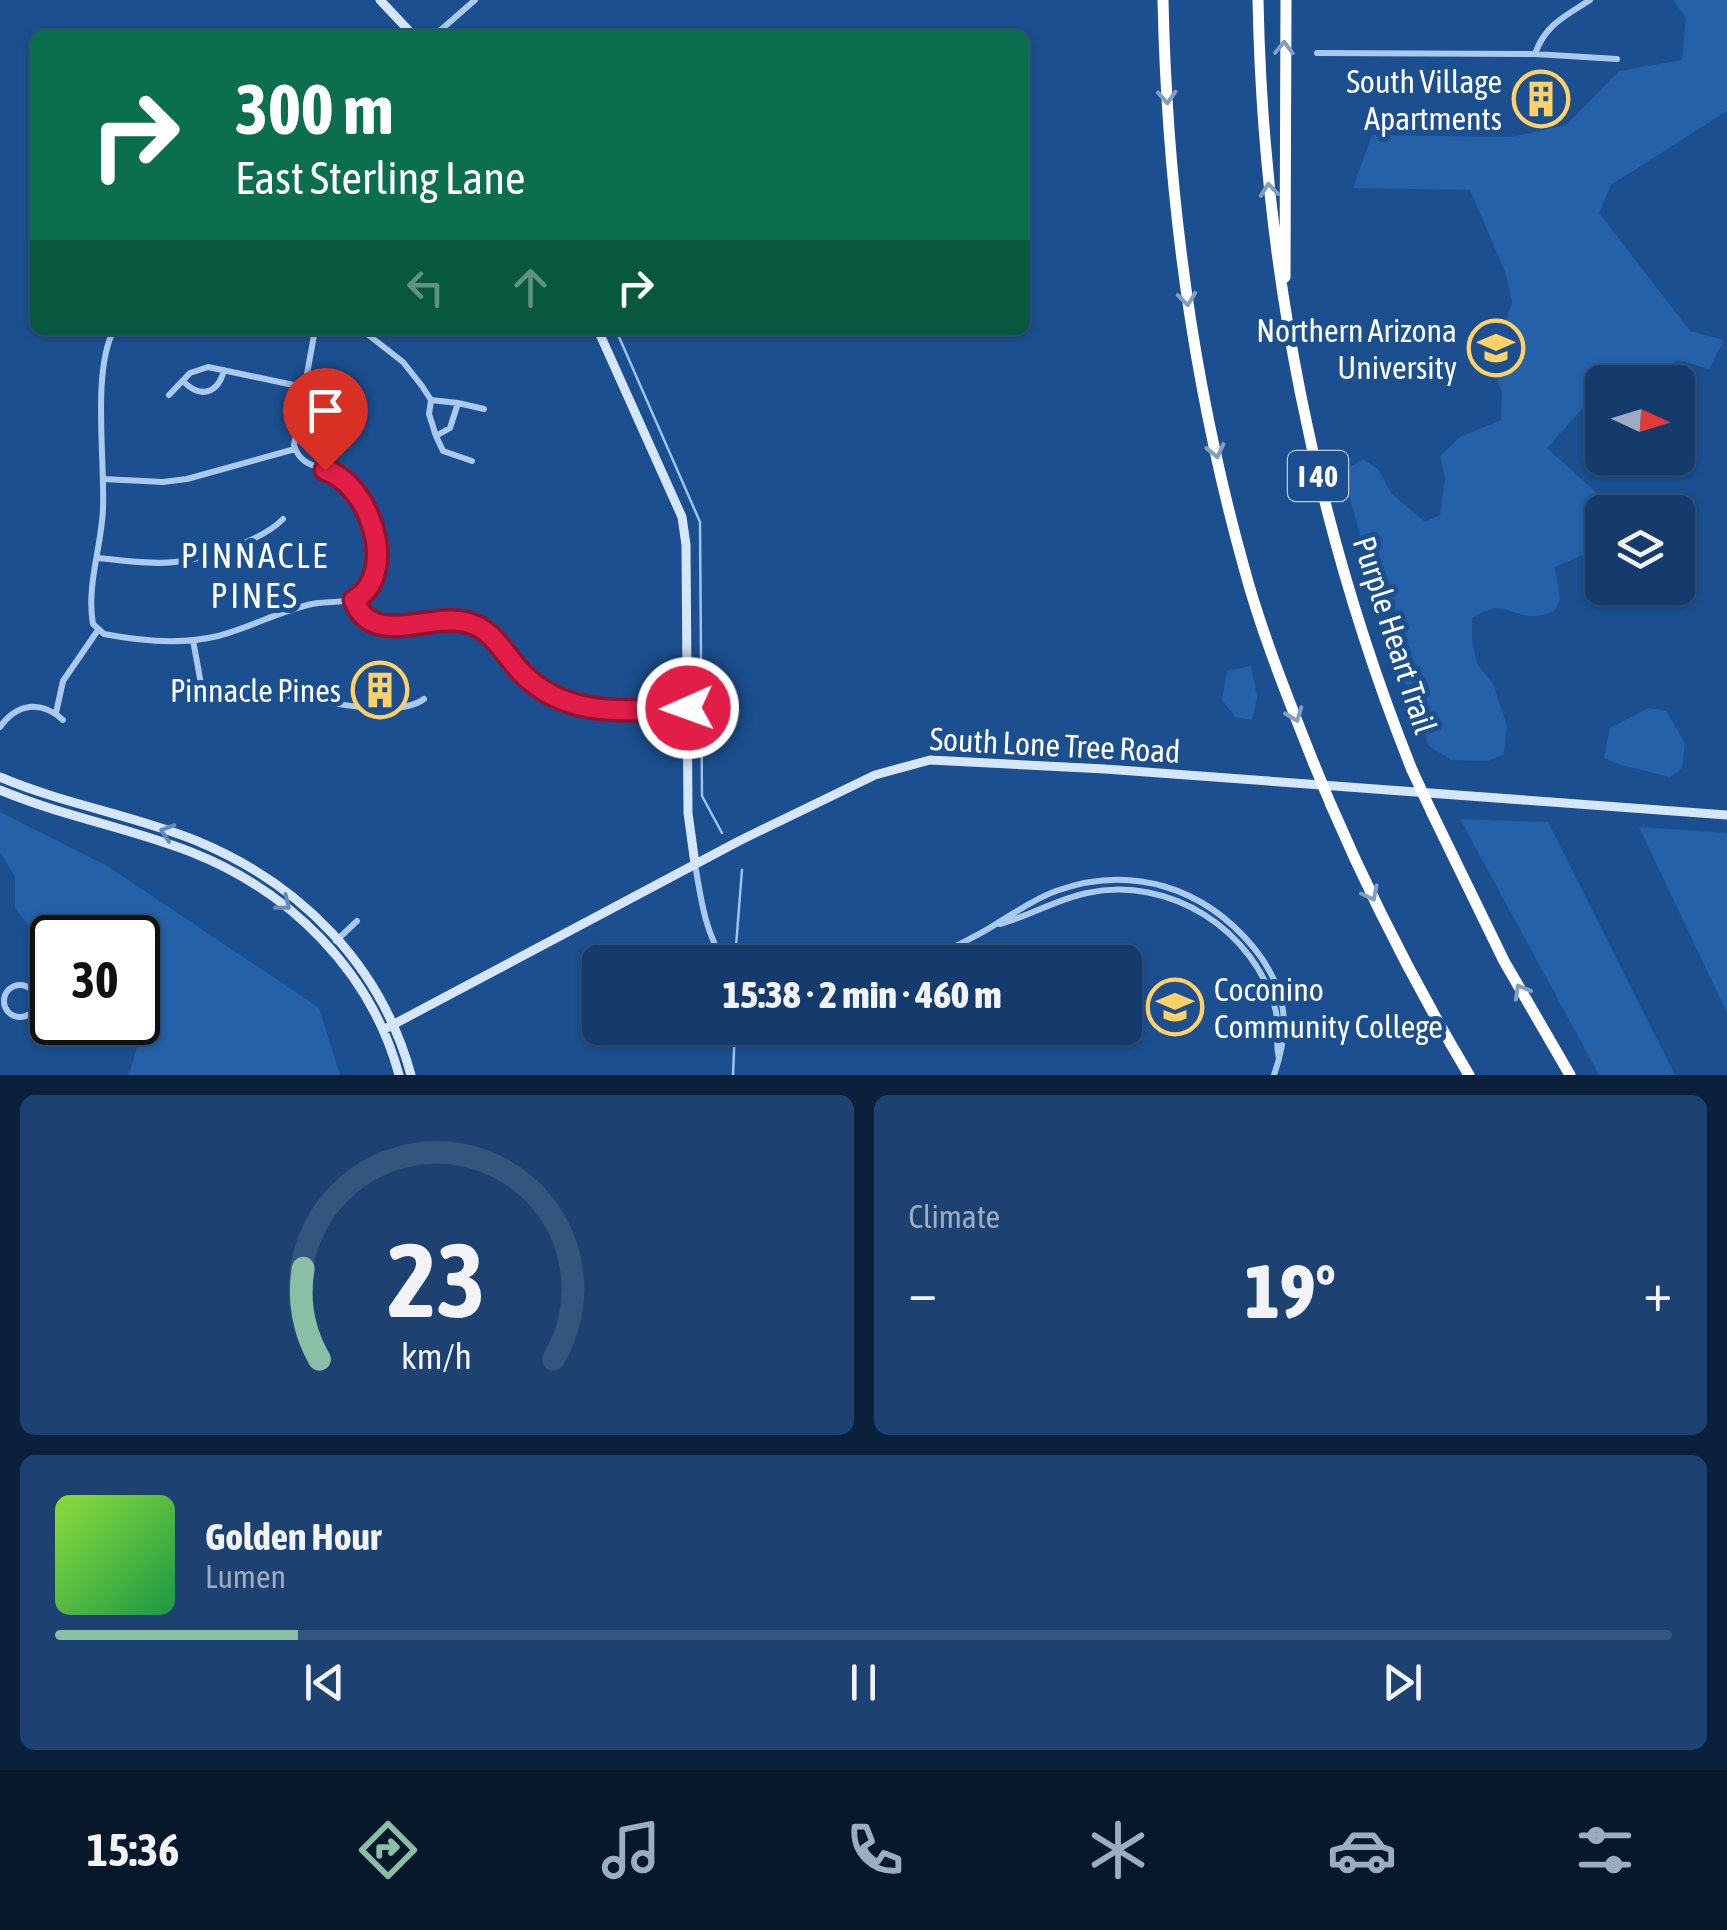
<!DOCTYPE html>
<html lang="en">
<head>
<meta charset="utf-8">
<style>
	:root { --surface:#143b6b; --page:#1d4271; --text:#f1f3f6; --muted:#9dadc1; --line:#33557e; --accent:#8abfa5 }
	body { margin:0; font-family:"Asap Condensed",sans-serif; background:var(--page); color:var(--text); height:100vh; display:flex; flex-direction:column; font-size:38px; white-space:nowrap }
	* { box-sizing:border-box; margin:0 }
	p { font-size:32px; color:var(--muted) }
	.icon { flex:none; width:55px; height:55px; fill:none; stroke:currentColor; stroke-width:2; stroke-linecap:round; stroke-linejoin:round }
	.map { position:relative; height:1075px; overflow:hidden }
	.sheet { display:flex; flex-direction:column; gap:20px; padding:20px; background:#0b203b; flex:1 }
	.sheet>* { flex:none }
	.top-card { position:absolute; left:30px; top:30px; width:1000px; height:305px; border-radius:15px; box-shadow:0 2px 8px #0004,0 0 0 2px var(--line); background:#0b6e4f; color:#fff; overflow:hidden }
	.needle { width:65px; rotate:94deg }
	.fabs { position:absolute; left:1585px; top:365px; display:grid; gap:20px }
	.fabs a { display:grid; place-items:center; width:110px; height:110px; border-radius:15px; background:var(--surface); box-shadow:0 2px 8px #0004,0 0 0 2px var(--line); font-size:50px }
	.speed { position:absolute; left:30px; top:915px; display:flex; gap:20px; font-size:50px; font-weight:700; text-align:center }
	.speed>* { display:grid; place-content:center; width:130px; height:130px; border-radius:50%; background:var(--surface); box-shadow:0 2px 8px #0004,0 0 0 2px var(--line); line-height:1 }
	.speed .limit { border:5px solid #111; border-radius:15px; background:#fff; color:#111 }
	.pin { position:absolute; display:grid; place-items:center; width:85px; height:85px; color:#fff; margin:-102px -42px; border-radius:50% 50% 50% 0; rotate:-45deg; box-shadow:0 0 10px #0007 }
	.pin .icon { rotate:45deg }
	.me { position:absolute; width:110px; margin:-55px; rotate:268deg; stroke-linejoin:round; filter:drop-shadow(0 0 8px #0008) }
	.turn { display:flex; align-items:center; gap:35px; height:210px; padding:0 40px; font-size:45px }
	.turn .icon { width:130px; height:130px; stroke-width:2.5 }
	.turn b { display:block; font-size:70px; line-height:85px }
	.lanes { display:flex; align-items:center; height:95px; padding:0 40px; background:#0003; justify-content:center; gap:50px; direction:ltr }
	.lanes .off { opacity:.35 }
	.big { font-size:75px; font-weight:800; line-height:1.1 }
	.sheet .widget { flex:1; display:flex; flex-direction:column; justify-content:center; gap:15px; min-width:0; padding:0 35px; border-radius:15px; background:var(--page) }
	.sheet .dial { align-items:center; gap:0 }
	.dial svg { height:260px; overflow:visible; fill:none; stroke:var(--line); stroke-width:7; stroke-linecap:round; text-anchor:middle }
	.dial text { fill:var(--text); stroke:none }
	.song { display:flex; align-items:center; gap:30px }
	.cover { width:120px; height:120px; border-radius:15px; background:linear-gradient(135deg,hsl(90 70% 55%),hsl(140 70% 35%)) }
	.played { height:10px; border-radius:5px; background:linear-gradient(90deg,var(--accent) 15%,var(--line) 15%) }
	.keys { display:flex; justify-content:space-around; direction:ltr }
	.heat { display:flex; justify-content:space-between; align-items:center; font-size:55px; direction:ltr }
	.sheet .tiles { flex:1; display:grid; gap:20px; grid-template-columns:1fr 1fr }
	.widget:last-child { grid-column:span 2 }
	.trip { position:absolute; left:582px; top:945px; width:560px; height:100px; border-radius:15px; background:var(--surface); box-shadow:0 2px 8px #0004,0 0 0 2px var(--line); font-weight:800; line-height:100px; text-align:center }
	.tab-bar { display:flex; height:160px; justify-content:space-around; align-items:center; background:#08182b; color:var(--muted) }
	.tab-bar .icon { width:70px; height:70px }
	.tab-bar .on { color:var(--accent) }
	.tab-bar b { font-size:45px; color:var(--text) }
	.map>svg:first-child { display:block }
</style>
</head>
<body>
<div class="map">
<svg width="1727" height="1075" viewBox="0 0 1727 1075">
	<rect width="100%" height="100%" fill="#1b4f8f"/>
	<path fill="#2461a8" d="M1673,0H1727V111L1611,185L1599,213L1690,331L1724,340L1709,369L1678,360L1639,380L1602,382V387L1547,448L1609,504L1610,512H1602C1602,554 1590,551 1555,567L1560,599L1554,611C1548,613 1543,616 1537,616C1511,618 1504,596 1472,618V640L1477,664L1493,684L1507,726L1504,754L1488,761L1451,760L1429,746L1393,650L1347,489L1350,467L1363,459L1378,469L1391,493L1425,522L1440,515L1445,478L1440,456L1460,437L1501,420L1502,393L1493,365L1512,302L1506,274L1470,190L1353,188L1372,135L1511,137L1566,125L1619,71L1682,60L1686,18Z
		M1251,666L1257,697L1252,720L1235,717L1222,700L1227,671Z
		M1649,708L1666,711L1685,743L1682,768L1670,777L1621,765L1604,758L1610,728Z
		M0,812L109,867L319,1008L340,1075H128C147,1034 138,984 138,938H52V945L34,933L15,908V876L0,853Z
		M1460,819L1548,822L1675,1075H1599Z
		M1639,827L1727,833V1013Z"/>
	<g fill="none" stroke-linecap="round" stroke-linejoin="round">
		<path stroke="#9cc4f0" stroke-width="2.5" d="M616,330L700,522L702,796L722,833
			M735,959L742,870
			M733,1075L735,1028"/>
		<path stroke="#a9c9ee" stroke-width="6" d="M435,35L475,0
			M1317,53L1535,54C1545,25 1565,16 1590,0
			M1535,54L1617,59
			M114,330C92,369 105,461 103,508C102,545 86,586 93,624L104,634C140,641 181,645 218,636C250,628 279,611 312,604C326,601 353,604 363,594C383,576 377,536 369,514C363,501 355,484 342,477C324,465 301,470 294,445L315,330
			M362,330L403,362L422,386L431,400L429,414L436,436L450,428L458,403L431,400
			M183,381C200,399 218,394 224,370
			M169,395L190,373L208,367L303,387
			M458,403L484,409
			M436,436L443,451L472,461
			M103,479L163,482L187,479L295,449
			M97,558C122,560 150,565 175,562C205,559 262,541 283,519
			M354,600C371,648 430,613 465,621C492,628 503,653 521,672C566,719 627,710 687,708
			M193,640L201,684C219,700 247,690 269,693C306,696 393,722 424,699
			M56,713L63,681L98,630
			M0,727C17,703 41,700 63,720
			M695,864C701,899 705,933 725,962
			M1000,924C1030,916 1057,899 1087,893C1169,875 1256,930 1276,1012C1279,1027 1275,1043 1279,1058
			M336,941L357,921
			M922,962C947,950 973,939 996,924C1016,912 1034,899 1056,891C1131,864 1204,887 1254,948C1287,989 1291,1027 1274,1075
			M4 1001a16 16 0 1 1 32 0a16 16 0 1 1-32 0Z"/>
		<path stroke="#d6e6fa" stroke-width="9" d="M380,0L413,35
			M598,330L682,517L686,545L688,813L695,864
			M0,777C63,804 133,815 197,841C301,884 381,965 411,1075
			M0,790C62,816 129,828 191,852C290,891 371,971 399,1075
			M383,1030L739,841L875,775L930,760L1105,769L1727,815"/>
		<path stroke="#fff" stroke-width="11" d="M1163,0C1167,190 1192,380 1243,564C1261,632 1288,698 1314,764
			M1258,0C1263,263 1314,525 1412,770
			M1285,277L1286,0
			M1331,805C1371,898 1417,988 1469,1075
			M1432,813L1504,961L1570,1075"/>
		<path stroke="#fff" stroke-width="11" d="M1314,764L1331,805
			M1412,770L1432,813"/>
	</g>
	<defs><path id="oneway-chevron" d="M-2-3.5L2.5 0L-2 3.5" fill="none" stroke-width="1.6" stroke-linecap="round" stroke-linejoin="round" transform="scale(2.5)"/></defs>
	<g stroke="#829ec1">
		<use href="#oneway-chevron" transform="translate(1284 48) rotate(-89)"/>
		<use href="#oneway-chevron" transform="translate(1167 97) rotate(87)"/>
		<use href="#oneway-chevron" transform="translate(1269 190) rotate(-96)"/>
		<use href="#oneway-chevron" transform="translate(1187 299) rotate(83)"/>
		<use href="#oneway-chevron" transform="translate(1216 451) rotate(77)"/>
		<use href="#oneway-chevron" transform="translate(1295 715) rotate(69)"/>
		<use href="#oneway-chevron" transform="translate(1371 894) rotate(63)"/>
		<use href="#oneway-chevron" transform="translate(1521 991) rotate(-120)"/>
	</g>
	<g stroke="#668bba">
		<use href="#oneway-chevron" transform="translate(167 832) rotate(-162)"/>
		<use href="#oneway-chevron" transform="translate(284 904) rotate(38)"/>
	</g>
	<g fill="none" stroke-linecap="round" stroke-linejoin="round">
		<g stroke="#92132f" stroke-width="25">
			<path id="route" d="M325,470C370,483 400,575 354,600C371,648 430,613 465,622C493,628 503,653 521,672C567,720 628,710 688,708"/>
		</g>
		<use href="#route" stroke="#e11d48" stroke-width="18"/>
	</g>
	<defs>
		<g id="building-ring" transform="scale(2.875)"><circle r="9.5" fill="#1b4f8f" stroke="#ffd166" stroke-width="1.5"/><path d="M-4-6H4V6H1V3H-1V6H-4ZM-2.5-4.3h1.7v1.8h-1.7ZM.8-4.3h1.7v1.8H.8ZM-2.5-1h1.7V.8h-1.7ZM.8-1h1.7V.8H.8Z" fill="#ffd166"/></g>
		<g id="university-ring" transform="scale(2.875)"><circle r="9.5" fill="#1b4f8f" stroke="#ffd166" stroke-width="1.5"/><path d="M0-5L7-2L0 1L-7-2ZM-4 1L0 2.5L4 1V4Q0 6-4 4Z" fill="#ffd166"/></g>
	</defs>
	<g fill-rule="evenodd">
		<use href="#building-ring" x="1541" y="99"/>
		<use href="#university-ring" x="1496" y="348"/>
		<use href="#building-ring" x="380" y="690"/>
		<use href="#university-ring" x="1175" y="1007"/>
	</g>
	<g text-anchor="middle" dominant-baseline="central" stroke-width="10" stroke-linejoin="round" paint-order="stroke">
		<rect fill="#1b4f8f" stroke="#bbcadd" stroke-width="2.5" x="1288" y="451" width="60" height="50" rx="8"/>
		<g font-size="30" font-weight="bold" fill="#fff">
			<text x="1318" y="476">I 40</text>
		</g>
		<g font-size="32" fill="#fff" stroke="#1b4f8f" text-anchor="end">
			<text x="1502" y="81">South Village<tspan x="1502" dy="37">Apartments</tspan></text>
			<text x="1457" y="330">Northern Arizona<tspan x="1457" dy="37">University</tspan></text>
			<text x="341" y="690">Pinnacle Pines</text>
			<text x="1214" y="989" text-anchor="start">Coconino<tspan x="1214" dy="37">Community College</tspan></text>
		</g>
		<g font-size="32" fill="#fff" stroke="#1b4f8f">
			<text transform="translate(1395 635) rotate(72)">Purple Heart Trail</text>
			<text transform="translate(1055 745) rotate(3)">South Lone Tree Road</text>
		</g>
		<g font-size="35" letter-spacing="2.5" fill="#fff" stroke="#1b4f8f">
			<text x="255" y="555">PINNACLE<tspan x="255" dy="40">PINES</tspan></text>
		</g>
	</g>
</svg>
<div class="fabs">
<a><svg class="needle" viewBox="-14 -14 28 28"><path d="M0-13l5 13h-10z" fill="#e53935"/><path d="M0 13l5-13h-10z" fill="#9dadc1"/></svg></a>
<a><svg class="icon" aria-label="layers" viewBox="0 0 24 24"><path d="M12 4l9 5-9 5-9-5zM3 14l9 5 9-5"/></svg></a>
</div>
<div class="speed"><div class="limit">30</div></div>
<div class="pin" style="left:325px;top:470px;background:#d93025"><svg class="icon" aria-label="arrive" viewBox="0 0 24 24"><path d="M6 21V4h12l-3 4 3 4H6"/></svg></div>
<svg class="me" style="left:688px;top:708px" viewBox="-20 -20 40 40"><circle r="17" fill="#e11d48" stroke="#fff" stroke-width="3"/><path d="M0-11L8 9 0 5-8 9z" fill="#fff"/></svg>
<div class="trip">15:38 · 2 min · 460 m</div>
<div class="top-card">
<div class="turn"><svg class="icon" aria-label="right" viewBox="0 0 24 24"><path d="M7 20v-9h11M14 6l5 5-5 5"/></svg><div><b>300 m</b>East Sterling Lane</div></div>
<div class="lanes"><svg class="icon off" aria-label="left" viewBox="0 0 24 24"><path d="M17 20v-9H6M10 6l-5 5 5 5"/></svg><svg class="icon off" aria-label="ahead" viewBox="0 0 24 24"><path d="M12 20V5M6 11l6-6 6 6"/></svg><svg class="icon" aria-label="right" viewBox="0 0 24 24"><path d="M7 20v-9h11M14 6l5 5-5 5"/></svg></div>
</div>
</div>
<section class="sheet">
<div class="tiles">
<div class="widget dial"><svg viewBox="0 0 100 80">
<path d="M14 69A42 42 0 1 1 86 69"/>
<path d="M14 69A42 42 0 0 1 9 41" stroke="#8abfa5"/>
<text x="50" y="56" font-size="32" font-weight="700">23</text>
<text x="50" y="72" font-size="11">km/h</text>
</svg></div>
<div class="widget"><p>Climate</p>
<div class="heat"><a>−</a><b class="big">19°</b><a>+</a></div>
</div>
<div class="widget">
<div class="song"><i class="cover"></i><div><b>Golden Hour</b><p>Lumen</p></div></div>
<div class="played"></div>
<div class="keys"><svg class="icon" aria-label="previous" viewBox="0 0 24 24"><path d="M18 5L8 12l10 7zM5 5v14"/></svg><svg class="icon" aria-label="pause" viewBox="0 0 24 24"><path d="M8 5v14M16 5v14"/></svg><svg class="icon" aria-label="next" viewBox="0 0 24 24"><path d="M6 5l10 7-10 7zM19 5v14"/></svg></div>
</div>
</div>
</section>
<nav class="tab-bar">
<b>15:36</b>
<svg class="icon on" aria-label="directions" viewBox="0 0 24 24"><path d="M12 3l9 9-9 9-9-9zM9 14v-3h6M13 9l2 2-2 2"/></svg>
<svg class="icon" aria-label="music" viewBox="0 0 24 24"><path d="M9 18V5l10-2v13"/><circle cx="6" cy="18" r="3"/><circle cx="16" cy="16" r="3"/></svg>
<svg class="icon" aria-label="phone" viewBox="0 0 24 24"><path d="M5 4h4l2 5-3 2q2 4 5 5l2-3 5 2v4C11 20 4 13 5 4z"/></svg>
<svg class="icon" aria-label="climate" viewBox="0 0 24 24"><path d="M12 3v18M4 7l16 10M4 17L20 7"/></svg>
<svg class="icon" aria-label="car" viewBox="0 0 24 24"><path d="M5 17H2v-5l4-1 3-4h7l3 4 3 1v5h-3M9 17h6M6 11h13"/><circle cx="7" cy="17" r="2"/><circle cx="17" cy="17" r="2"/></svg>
<svg class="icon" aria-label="filters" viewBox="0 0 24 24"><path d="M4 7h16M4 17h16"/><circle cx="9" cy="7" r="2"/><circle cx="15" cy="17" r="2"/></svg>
</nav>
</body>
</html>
